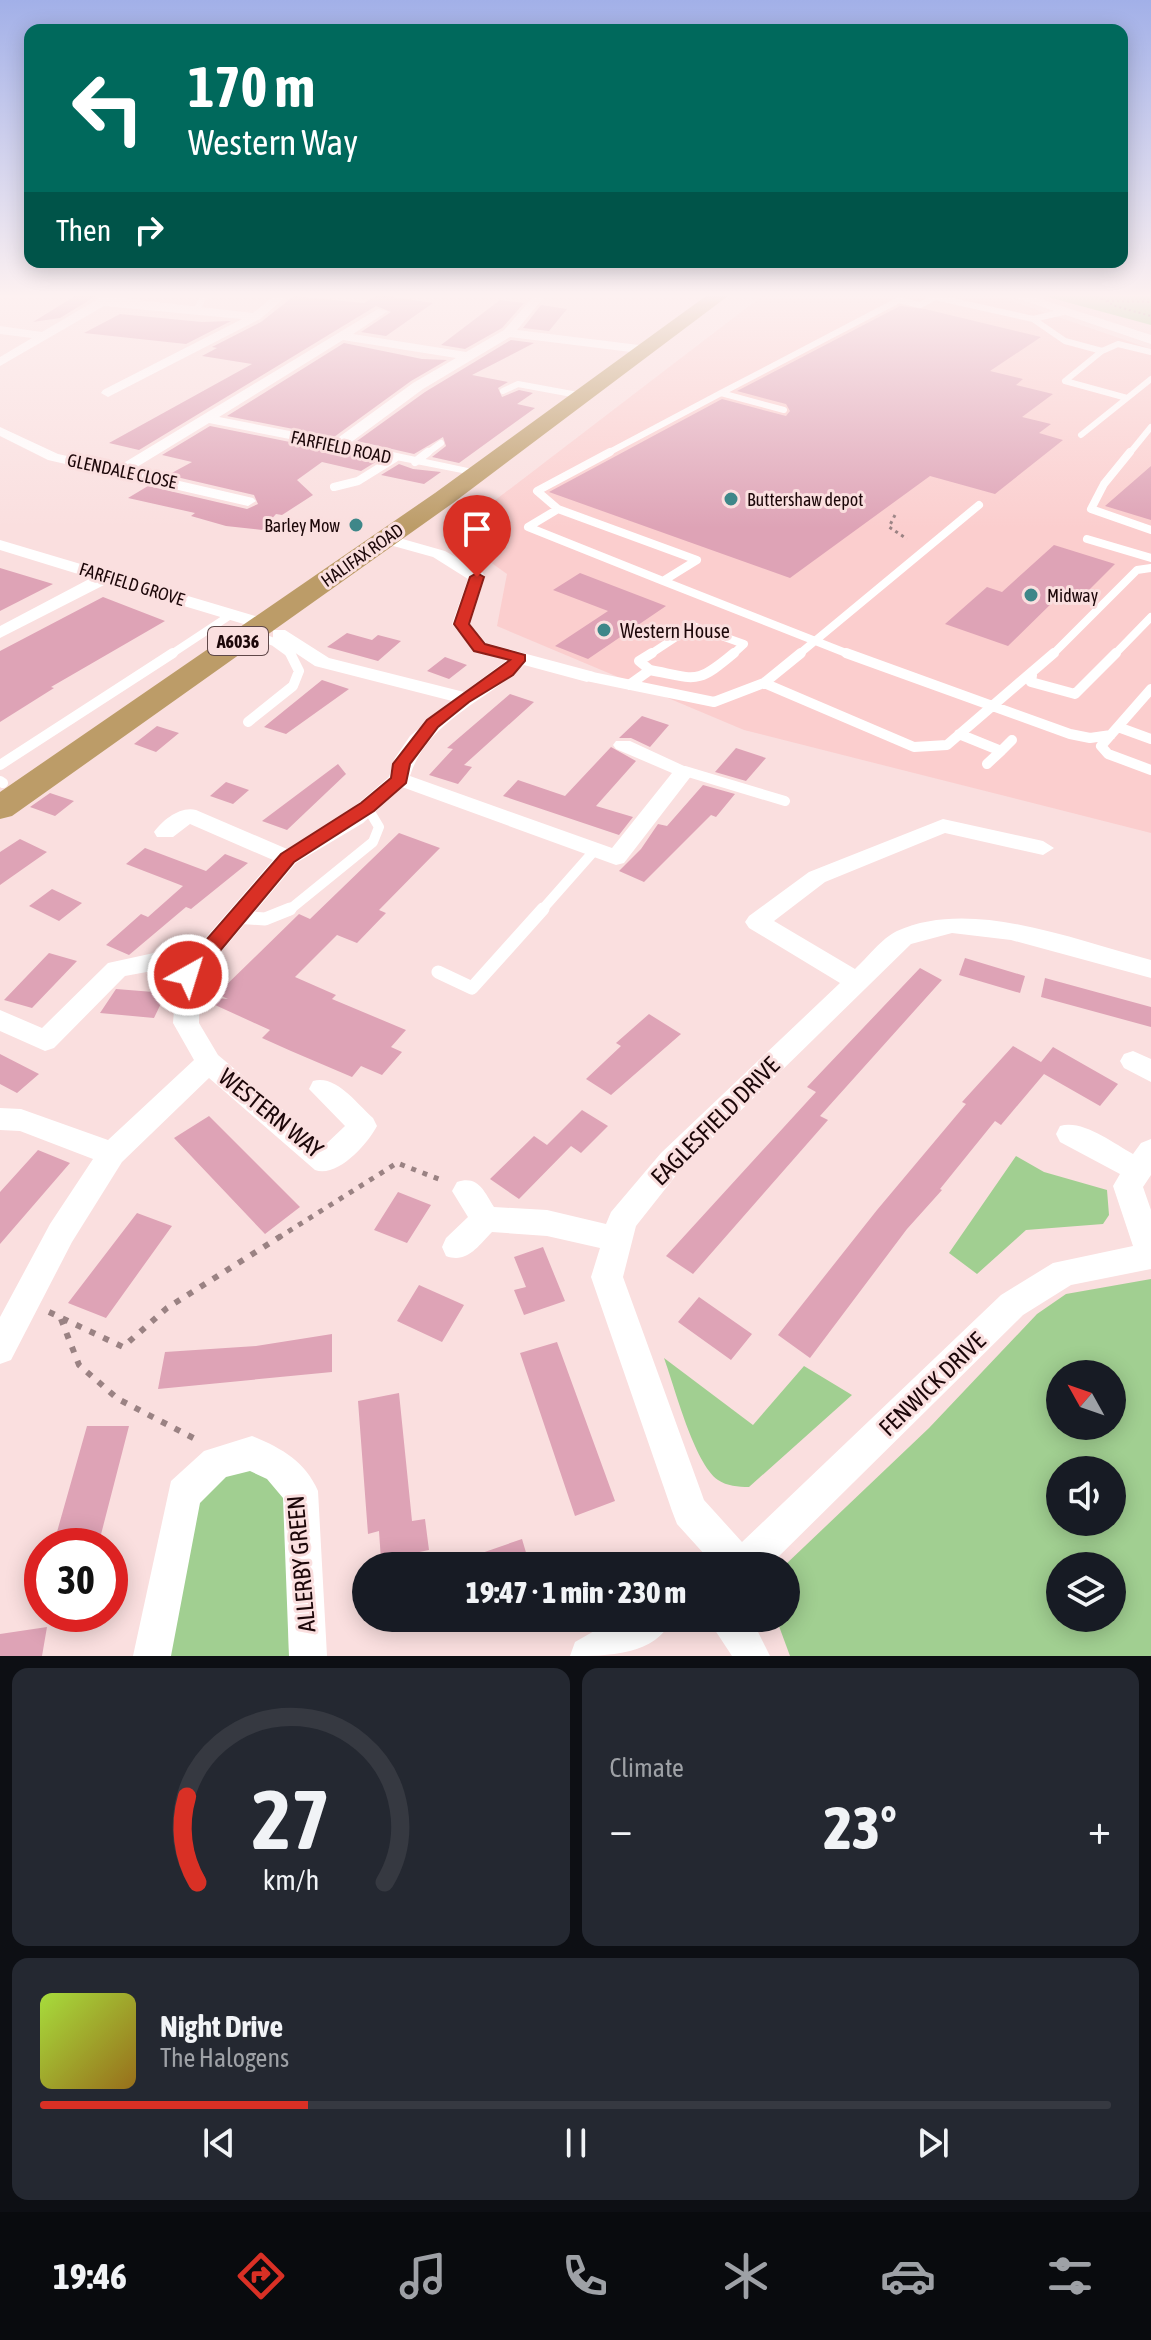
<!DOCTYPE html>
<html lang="en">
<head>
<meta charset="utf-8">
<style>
	:root { --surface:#171b24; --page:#242831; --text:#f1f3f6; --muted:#9ea1a6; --line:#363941; --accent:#d93025 }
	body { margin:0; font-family:"Asap Condensed",sans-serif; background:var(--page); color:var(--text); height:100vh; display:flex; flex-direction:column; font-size:30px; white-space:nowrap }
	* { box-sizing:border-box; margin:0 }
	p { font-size:26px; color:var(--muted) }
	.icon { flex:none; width:44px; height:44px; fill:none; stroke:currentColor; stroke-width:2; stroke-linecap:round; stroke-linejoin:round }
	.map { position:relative; height:1656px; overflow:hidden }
	.details { display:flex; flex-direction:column; gap:12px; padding:12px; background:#0d0f14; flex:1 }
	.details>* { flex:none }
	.hud { position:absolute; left:24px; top:24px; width:1104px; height:244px; border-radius:16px; box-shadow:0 4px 20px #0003; background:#00695c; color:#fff; overflow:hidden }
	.needle { width:52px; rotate:310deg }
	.tools { position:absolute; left:1046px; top:1360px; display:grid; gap:16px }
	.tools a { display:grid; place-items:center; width:80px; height:80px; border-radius:50%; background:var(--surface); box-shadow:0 4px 20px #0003; font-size:40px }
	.speed { position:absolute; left:24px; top:1528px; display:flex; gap:16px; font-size:40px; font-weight:700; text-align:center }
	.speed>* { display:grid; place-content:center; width:104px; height:104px; border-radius:50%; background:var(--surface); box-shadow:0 4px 20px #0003; line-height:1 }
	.speed .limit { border:12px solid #d22; background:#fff; color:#111 }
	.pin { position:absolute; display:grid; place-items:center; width:68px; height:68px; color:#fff; margin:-82px -34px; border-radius:50% 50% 50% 0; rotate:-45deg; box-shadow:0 0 8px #0007 }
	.pin .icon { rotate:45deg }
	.me { position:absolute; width:88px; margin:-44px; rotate:39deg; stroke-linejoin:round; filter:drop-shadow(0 0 6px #0008) }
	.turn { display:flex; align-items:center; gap:28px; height:168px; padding:0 32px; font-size:36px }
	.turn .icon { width:104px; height:104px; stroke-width:2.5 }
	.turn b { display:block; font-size:56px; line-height:68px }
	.then { display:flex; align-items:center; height:76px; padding:0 32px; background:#0003; gap:16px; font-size:30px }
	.big { font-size:60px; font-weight:800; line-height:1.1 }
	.details .tile { flex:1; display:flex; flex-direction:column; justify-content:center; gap:12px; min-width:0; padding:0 28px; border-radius:16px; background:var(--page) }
	.details .dial { align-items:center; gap:0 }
	.dial svg { height:208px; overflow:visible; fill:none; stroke:var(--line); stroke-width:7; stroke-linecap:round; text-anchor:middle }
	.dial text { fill:var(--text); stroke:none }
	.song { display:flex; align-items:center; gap:24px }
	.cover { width:96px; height:96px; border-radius:12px; background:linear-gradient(135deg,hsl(80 70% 55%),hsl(40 70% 35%)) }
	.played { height:8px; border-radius:4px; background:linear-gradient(90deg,var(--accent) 25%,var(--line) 25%) }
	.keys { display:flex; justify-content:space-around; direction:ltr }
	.heat { display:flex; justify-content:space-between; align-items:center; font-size:44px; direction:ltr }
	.details .tiles { flex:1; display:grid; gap:12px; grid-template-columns:1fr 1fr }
	.tile:last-child { grid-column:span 2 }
	.trip { position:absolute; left:352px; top:1552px; width:448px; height:80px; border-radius:40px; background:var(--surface); box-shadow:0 4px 20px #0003; font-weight:800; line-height:80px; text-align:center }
	.dock { display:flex; height:128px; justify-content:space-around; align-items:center; background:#090b0e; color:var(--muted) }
	.dock .icon { width:56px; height:56px }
	.dock .active { color:var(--accent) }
	.dock b { font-size:36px; color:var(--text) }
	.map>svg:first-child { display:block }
</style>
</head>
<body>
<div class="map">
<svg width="1151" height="1656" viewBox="0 0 1151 1656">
	<rect width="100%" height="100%" fill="#fadfdf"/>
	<path fill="#fbcece" d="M762,296H997L1151,349V833L744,730L497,626L507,574L451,534Z"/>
	<path fill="#a1cf91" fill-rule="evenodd" d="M1044,296H1151V325Z
		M1016,1156L1044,1172L1107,1190L1109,1215L1103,1224L1026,1230L977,1274L949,1253Z
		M1151,1279V1656H790L776,1618H786L784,1566L929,1428L1037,1314L1066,1294ZM1060,1374H1112V1426H1060ZM1060,1470H1112V1522H1060ZM1112,1566V1618H1060V1566Z
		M664,1358L753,1425L804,1366L852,1395L749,1487C738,1487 727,1486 718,1480C694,1463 675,1388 664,1358Z
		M260,1468L287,1500L289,1656H165L192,1513L204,1492L230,1469Z"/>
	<path fill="#dea3b6" d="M75,296H96L60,318L33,322Z
		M294,296L364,303L376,296H386L433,303L386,336L361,332L391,312L376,306L139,450L109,443L252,364L202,356L217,348L212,347L261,322Z
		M500,300L524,303L502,328L465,349L441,345Z
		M541,305L567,309L549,331L523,328Z
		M900,306L925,309L1041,337L990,371L1023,379L1016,385L1053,394L1022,417L1051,424L1039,433L1063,440L995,494L930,476L790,578L549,492L722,399L786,416L790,411L786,404L737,391Z
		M120,314L202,322L231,321L186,344L84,333Z
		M511,340L534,343L472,375L508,382L498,388L502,397L519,390L533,393L517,404L535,408L459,463L432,457L446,446L443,437L414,454L357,441L425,392Z
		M344,343L422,359L447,360L411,381L334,437L227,416Z
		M210,426L379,460L361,471L322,462L297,480L313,495L282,515L276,514L262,530L226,526L191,516L195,513L128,498L148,486L247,509L258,504L254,495L168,475L192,462L162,455Z
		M399,464L413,469L441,472L424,484L381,475Z
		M1151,466V520L1105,506Z
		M1054,545L1115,564L1076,603L1058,597L1008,646L945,624L987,587L1002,592Z
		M0,568L53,584L0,611Z
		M580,573L666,606L588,659L555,646L608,611L553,590Z
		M103,597L165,621L51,687L54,688L0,722V651Z
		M347,633L372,640L378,635L401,641L378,661L327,647Z
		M445,657L467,665L449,679L427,671Z
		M322,680L349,689L286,734L264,727Z
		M510,694L534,702L464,765L472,767L458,784L429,775L453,749L447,748Z
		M642,716L669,725L650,747L631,738H619Z
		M157,726L179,733L156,752L134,744Z
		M611,747L636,761L596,806L633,817L619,835L503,796L518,780L565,796Z
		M736,748L766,758L746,781L715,772Z
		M338,764L346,774L287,830L262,821Z
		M226,782L249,790L233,804L210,796Z
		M703,785L735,794L716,817L711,815L644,882L619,871L641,849L658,824L667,826Z
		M50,793L74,801L55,816L30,807Z
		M399,833L440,848L379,910L386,913L357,943L337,935L295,977L336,995L332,999L406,1030L391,1047L402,1052L382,1075L361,1066L352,1077L291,1051L262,1038L270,1030L204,1000V997L228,999L217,994L299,914L310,919Z
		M20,839L47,852L0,885V852Z
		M145,848L206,871L225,854L248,863L191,909L186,907L129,955L106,945L141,914L148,917L183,886L126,864Z
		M52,889L82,903L59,921L29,906Z
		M49,953L77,961L32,1008L4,1000Z
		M965,958L1025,976L1020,993L959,975Z
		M920,968L942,980L820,1116L828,1120L693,1274L666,1256L816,1092L807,1087Z
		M1045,978L1151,1007V1027L1041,997Z
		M116,989L166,993L154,1018L100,1013Z
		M649,1014L681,1034L611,1095L586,1079L621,1046L616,1043Z
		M1013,1046L1041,1062L1053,1047L1118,1084L1100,1106L1044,1074L1001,1125L995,1121L940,1189L942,1190L907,1229L810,1358L778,1335L877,1210L966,1104L962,1102Z
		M0,1054L39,1074L17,1093L0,1084Z
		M582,1110L608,1126L581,1153L571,1146L519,1199L490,1179L534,1136L547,1145Z
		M209,1116L300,1207L265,1234L174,1138Z
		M38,1150L70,1163L0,1244V1192Z
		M398,1192L431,1205L407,1243L374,1230Z
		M137,1213L172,1226L106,1318L68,1303Z
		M543,1247L565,1301L524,1315L514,1290L526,1287L514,1257Z
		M419,1285L464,1305L442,1342L397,1321Z
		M699,1297L752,1334L731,1360L678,1322Z
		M332,1334V1372L158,1389L165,1352L256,1346Z
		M557,1342L615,1501L575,1516L520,1353Z
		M399,1393L412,1521L425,1519L429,1550L381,1560L379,1531L368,1534L358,1401Z
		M87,1426H129L98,1546H53Z
		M522,1539L530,1566H453V1563Z
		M47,1627L42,1656H0V1634Z"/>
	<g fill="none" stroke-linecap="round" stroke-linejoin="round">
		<path stroke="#9a8283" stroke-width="2" stroke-dasharray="2 3" stroke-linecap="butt" d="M1097,296L1115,306L1151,316
			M1107,301L1151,302"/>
		<path stroke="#9a8283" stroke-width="3" stroke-dasharray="3 4" stroke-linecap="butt" d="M895,515L889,527L907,539"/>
		<path stroke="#9a8283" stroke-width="5" stroke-dasharray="5 7" stroke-linecap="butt" d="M278,1238L397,1163L444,1181"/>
		<path stroke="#9a8283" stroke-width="6" stroke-dasharray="6 9" stroke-linecap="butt" d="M49,1312L123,1347L167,1308L281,1236
			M61,1319L79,1365L118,1399L201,1442"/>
		<path stroke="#fff" stroke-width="6" d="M935,297L1033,319L1063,312
			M196,311L204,296
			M1033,319L1065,341L1102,351L1118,344L1151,352
			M1102,351L1065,381L1127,398
			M503,391L518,384L583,396
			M784,410L721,393L899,300L920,305L937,296
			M1081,435L1151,379
			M426,454L441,443
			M606,454L721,393
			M1129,454L1151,427"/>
		<path stroke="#fff" stroke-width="8" d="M1130,452L1104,484L1091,509L1151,530
			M415,462L428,452
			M334,487L358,481L395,458
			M558,509L537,491L610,452
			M558,509L697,560L663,581L528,527Z
			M1087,539L1151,558
			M663,581L851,655
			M250,633L274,642L292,655
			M170,655L232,614
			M649,655L693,626L744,644L732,655
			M798,655L979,505
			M1052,655L1137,570L1151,568
			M1114,655L1151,617"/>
		<path stroke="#fff" stroke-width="10" d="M846,653L1070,734L1090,738L1111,735
			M650,670C697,679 696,685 734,653
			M650,670L639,661L652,653
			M1032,675L1031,682L1075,694L1116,653
			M587,676L714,702L764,683L801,653
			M764,683L914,747L947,745L1054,653
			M629,685L650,670
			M1151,689L1101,746L1108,754L1151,770
			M248,722L293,686L299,671L290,653
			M1118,727L1151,739
			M959,734L1001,751L987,764
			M1001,751L1012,740
			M0,765L173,653
			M685,771L785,801
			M0,781L3,783
			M288,911L373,842L379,827L367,807
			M541,911L594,851"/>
		<path stroke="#fff" stroke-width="13" d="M235,917L265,919L290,909
			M438,972L472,988L543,909"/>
		<path fill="#fff" fill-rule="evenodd" d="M103,296L253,313L274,296H287L260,319L108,397L101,393L103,390L242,319L104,306L0,366V357L32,338L0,334V326L42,332Z
			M534,296H545L517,330L647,346L653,350L647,354L510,337L423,389L350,443L482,471V477L209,423L132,470L253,498L256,501L248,506L48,460L0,436V427L58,454L117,467L378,309L388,311L353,334L466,352L504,330ZM343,340L456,358L413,383L335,440L219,417Z
			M385,534L445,551L483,573L485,577L470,624L486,643L594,672L596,676L587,682L524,665C485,702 427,721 410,776L612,848L672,773L616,749L613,745L616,741H630L695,771L624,863L616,865L402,787L363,823L296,863L200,977L199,1023L218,1055L325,1145L345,1126L309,1089L313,1081C336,1074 357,1104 373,1118L377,1126C367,1145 337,1178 315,1170L209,1078L122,1162L72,1242L11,1360L0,1364V1317L50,1224L93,1159L20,1131L0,1130V1108L21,1109L108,1140L194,1060L173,1023L177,972L163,969L125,976L54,1048L45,1051L0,1031V1010L42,1028L108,963L163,951L189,957L273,860L190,824L173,837H157L154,832C163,820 180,806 196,810L287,849L347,813L389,777L395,758L410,736L452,701L315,666L273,638V630H285L329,658L464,692L507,660L474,651L452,624L468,579L433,557L379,542L377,539Z
			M0,540L269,620L272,624L263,629L257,628L108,583L0,638V626L91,578L0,550Z
			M943,819L1043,841L1054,848L1043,855L945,833L825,882L774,921L855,969C867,958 882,938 897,931C972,897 1076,941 1151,960V978L1011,940L952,933L911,944L681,1169L636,1226L623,1277L704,1500L742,1542L1001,1295L1053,1263L1133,1246L1113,1186L1120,1174L1060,1142L1056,1134L1060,1126C1082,1119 1113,1143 1133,1154L1141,1143L1151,1139V1175L1143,1187L1151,1210V1269L1071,1285L1023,1315L769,1566H715L677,1524L672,1511L591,1277L600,1248L547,1236L492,1232C478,1246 467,1264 446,1256L442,1247L446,1238L468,1217L452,1191L457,1182C478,1175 484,1191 494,1207L547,1210L606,1224L611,1212L661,1153L840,983L749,928L745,922L749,916L809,872Z
			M1133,1051L1151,1059V1082L1124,1068L1120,1061L1124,1054Z
			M252,1436C281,1448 305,1461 318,1491L327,1656H289L283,1498L267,1479L250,1471L226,1477L200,1503L171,1656H133L171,1481L204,1451Z
			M617,1618H673C656,1656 607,1656 570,1656L575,1642Z
			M707,1618H751L770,1656H732Z"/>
		<path fill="#fff" fill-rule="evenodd" d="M1010,296H1031L1151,335V344Z"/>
		<path fill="#bc9c68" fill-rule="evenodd" d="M706,296H728L453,503L12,816L0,819V792L435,493Z"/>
	</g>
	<linearGradient id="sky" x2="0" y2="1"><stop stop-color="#a2b0e8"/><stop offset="0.56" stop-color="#fdf1f1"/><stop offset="1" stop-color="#fdf1f1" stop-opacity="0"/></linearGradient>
	<rect width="1151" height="528" fill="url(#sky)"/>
	<path fill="#d93025" stroke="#8d1f18" stroke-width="2" d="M477,573L484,577L469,624L485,644L525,655V661L513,675L469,702L438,727L410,764L406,783L374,811L294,862L195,981H180L177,975L180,970L281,854L361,803L391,778L393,764L427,720L510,660L474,651L454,624L470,577Z"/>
	<g fill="#3e8789" stroke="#fadfdf" stroke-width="3">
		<circle cx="731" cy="499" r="8"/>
		<circle cx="356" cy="525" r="8"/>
		<circle cx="1031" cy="595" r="8"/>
		<circle cx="604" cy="630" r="8"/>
	</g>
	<g text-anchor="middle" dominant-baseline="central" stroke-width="6" stroke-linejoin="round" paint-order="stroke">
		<g font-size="18" fill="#1c0709" stroke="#fadfdf">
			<text transform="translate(341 447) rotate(12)">FARFIELD ROAD</text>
			<text transform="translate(122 471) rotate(12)">GLENDALE CLOSE</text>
			<text transform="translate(362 555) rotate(-35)">HALIFAX ROAD</text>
			<text transform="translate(132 584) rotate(17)">FARFIELD GROVE</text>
		</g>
		<g font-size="18" fill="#1c0709" stroke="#fadfdf" text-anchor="start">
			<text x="747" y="499">Buttershaw depot</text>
			<text x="340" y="525" text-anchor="end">Barley Mow</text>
			<text x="1047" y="595">Midway</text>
		</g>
		<rect fill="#fadfdf" stroke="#5f4849" stroke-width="2" x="208" y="627" width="60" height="28" rx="6"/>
		<g font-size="18" font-weight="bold" fill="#1c0709">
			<text x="238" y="641">A6036</text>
		</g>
		<g font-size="20" fill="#1c0709" stroke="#fadfdf" text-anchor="start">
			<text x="620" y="630">Western House</text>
		</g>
		<g font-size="24" fill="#1c0709" stroke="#fadfdf">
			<text transform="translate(271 1113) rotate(39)">WESTERN WAY</text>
			<text transform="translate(715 1121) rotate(-45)">EAGLESFIELD DRIVE</text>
			<text transform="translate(932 1384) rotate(-44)">FENWICK DRIVE</text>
			<text transform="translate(301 1564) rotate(-95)">ALLERBY GREEN</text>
		</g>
	</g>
</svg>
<div class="tools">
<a><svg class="needle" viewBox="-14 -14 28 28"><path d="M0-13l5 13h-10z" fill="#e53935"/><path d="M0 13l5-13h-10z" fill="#9ea1a6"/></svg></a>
<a><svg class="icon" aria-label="sound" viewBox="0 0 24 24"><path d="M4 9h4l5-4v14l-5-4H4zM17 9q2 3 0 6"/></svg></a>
<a><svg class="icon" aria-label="layers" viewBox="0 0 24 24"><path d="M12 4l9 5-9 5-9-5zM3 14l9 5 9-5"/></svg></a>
</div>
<div class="speed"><div class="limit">30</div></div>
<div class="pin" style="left:477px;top:577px;background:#d93025"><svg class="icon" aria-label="arrive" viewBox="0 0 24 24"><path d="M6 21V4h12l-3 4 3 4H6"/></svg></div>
<svg class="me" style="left:188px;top:975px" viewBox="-20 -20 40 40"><circle r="17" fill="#d93025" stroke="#fff" stroke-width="3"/><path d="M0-11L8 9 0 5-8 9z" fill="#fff"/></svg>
<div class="trip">19:47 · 1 min · 230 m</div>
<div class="hud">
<div class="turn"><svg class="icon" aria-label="left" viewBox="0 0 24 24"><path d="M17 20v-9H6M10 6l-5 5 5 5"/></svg><div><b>170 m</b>Western Way</div></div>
<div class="then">Then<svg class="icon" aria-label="right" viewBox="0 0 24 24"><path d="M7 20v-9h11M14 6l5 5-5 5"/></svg></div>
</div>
</div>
<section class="details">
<div class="tiles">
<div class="tile dial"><svg viewBox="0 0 100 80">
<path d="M14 69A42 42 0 1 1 86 69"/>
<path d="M14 69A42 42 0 0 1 10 36" stroke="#d93025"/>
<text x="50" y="56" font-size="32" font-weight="700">27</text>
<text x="50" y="72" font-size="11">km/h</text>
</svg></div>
<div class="tile"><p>Climate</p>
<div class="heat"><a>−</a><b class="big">23°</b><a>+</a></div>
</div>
<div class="tile">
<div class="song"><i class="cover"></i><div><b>Night Drive</b><p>The Halogens</p></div></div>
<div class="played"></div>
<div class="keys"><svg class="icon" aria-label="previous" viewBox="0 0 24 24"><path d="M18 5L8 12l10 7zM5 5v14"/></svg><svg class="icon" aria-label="pause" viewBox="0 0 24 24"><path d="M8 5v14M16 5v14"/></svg><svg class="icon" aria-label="next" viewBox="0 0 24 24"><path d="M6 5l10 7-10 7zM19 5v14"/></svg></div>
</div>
</div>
</section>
<nav class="dock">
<b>19:46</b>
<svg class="icon active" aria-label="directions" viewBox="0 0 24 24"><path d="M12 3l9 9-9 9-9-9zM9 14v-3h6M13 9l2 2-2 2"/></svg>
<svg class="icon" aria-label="music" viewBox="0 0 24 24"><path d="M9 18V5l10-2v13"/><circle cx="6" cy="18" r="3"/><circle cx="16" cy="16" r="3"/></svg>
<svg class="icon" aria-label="phone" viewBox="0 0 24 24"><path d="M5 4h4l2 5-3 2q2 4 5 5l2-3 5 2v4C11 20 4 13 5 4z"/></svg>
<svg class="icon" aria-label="climate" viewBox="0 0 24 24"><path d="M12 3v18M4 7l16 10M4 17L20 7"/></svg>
<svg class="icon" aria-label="car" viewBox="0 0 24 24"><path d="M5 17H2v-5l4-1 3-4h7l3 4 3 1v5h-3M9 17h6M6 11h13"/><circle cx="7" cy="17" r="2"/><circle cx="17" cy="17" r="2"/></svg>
<svg class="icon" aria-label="filters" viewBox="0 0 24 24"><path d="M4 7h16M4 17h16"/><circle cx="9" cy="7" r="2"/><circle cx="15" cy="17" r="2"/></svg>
</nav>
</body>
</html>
